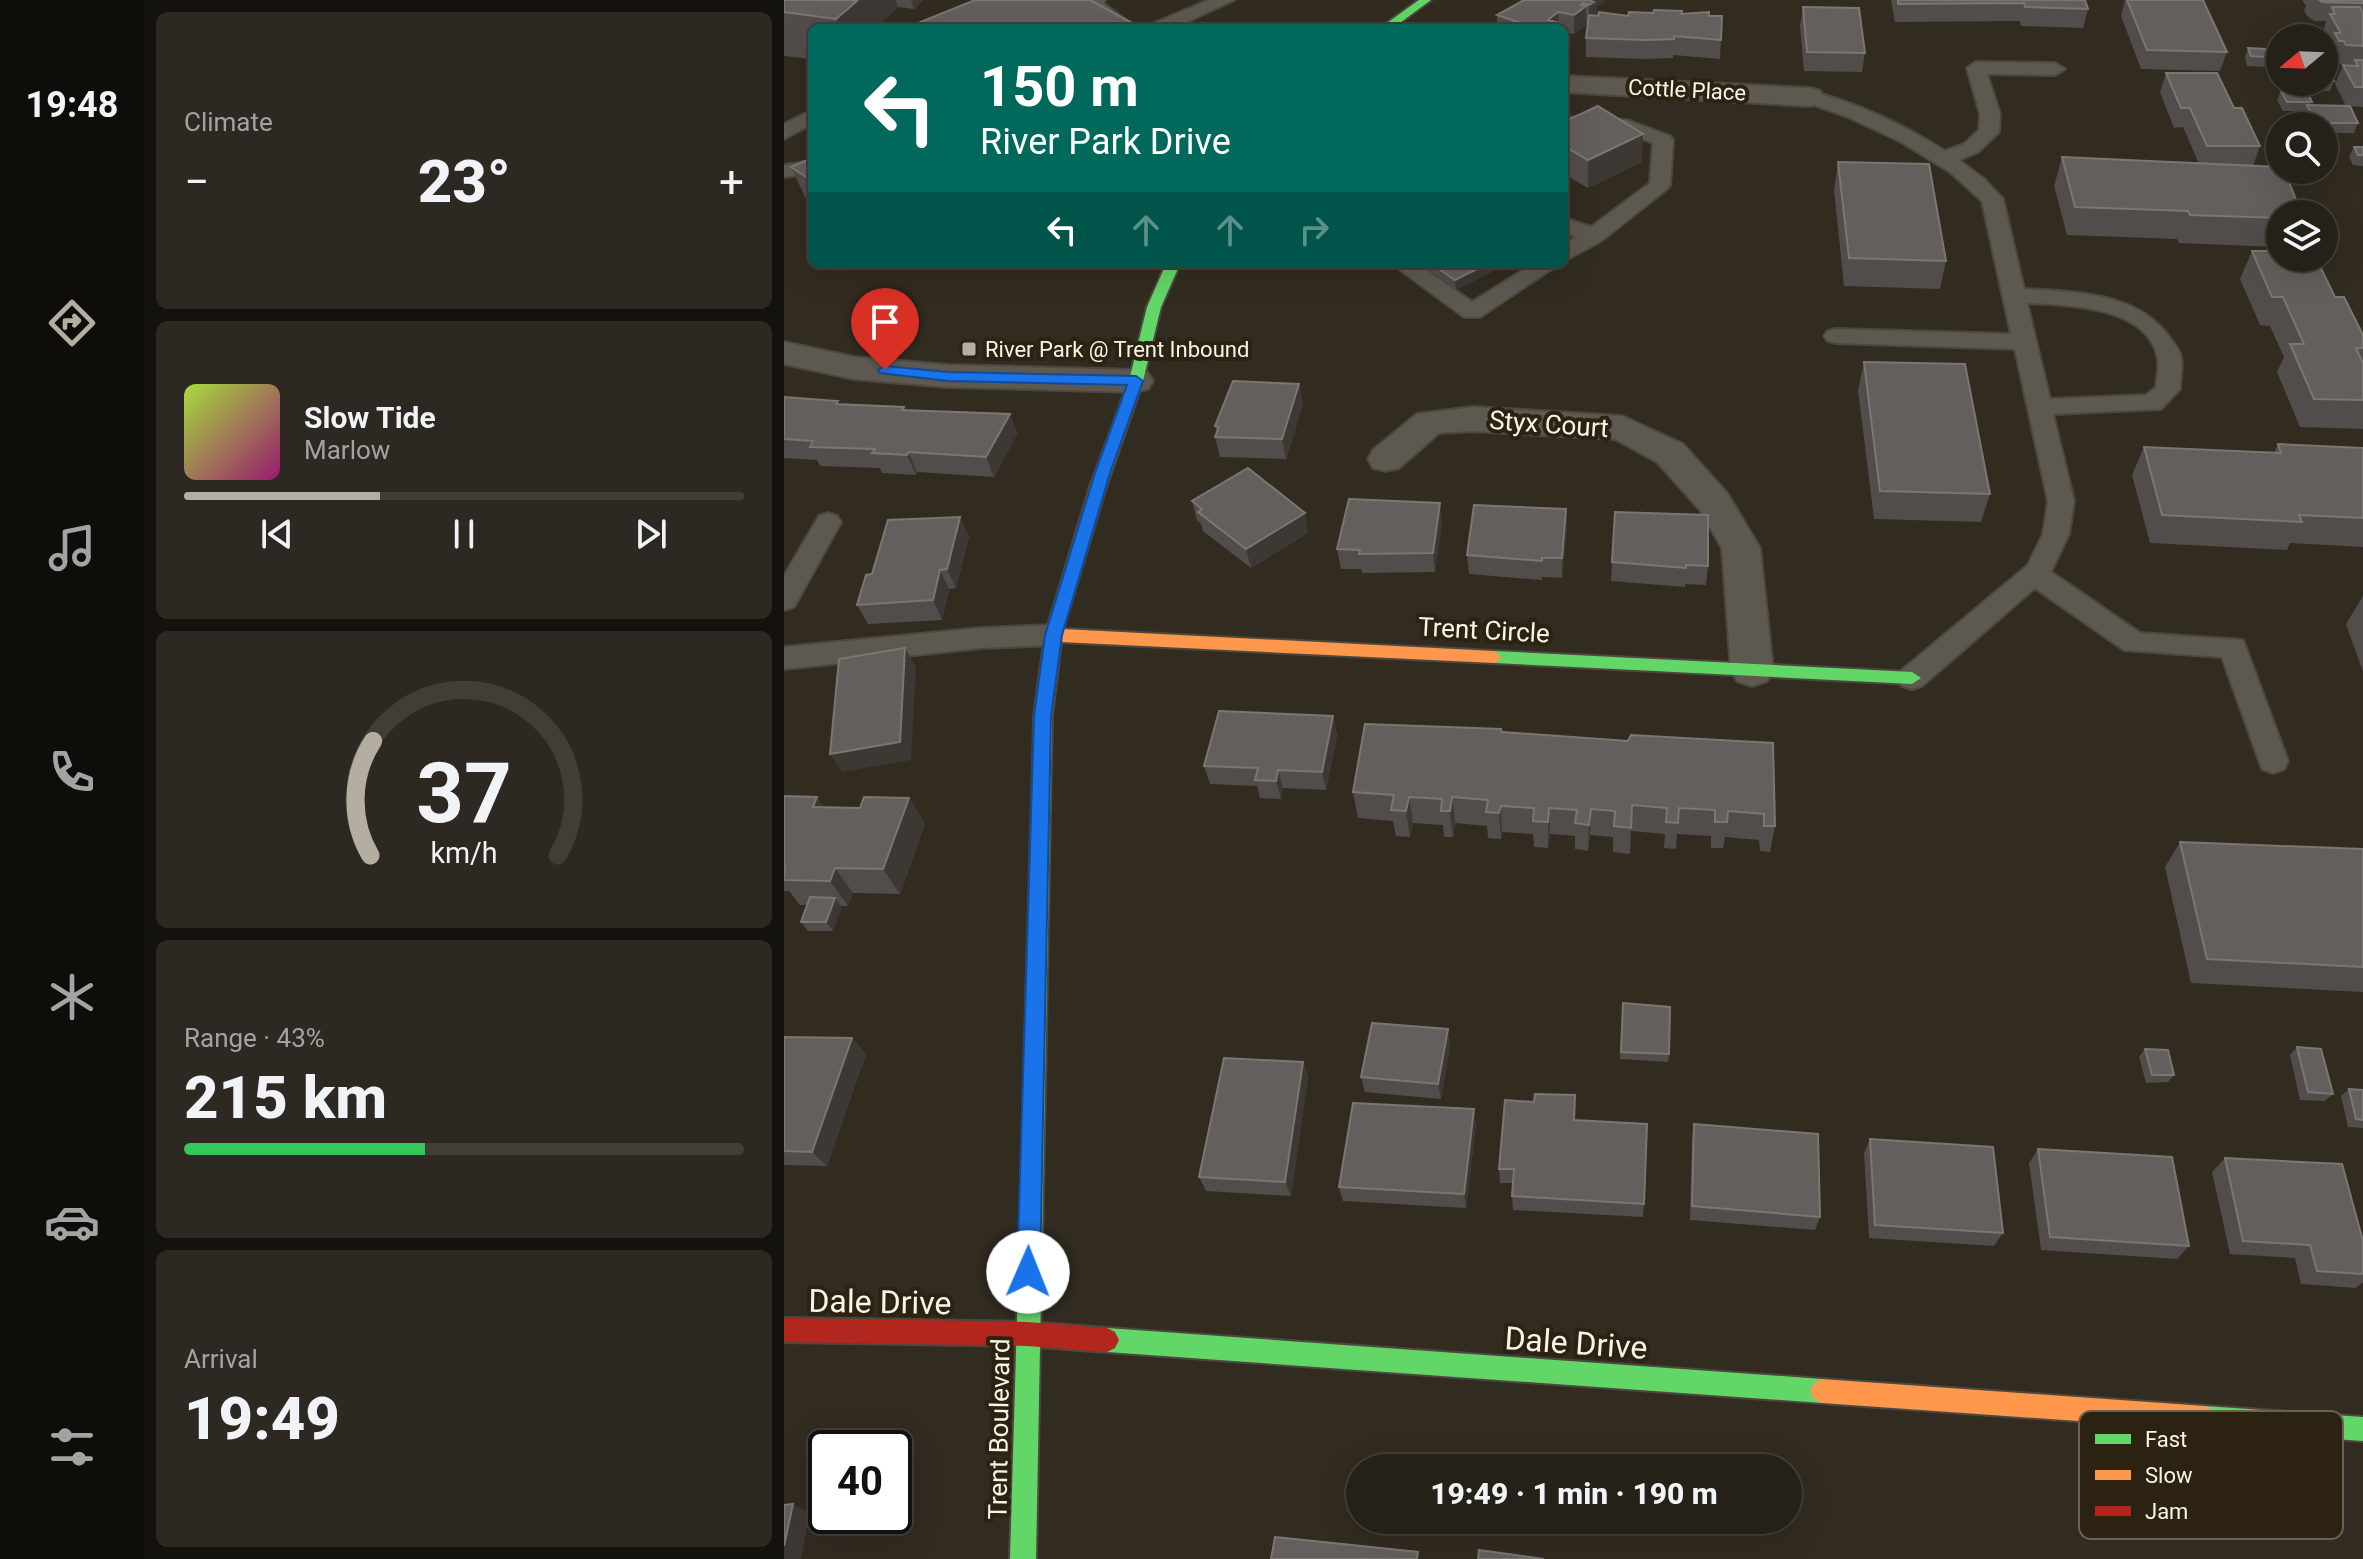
<!DOCTYPE html>
<html lang="en">
<head>
<meta charset="utf-8">
<style>
	:root { --surface:#252018; --page:#2d2821; --text:#f1f3f6; --muted:#a3a3a2; --line:#423e37; --accent:#b4aea2 }
	body { margin:0; font-family:Roboto,sans-serif; background:var(--page); color:var(--text); height:100vh; display:flex; flex-direction:column; font-size:30px; white-space:nowrap }
	* { box-sizing:border-box; margin:0 }
	p { font-size:26px; color:var(--muted) }
	.icon { flex:none; width:44px; height:44px; fill:none; stroke:currentColor; stroke-width:2; stroke-linecap:round; stroke-linejoin:round }
	.map { position:relative; flex:1; overflow:hidden }
	.drawer { display:flex; flex-direction:column; gap:12px; padding:12px; background:#14120d; width:640px }
	.drawer>* { flex:none }
	.hud { position:absolute; left:24px; top:24px; width:760px; height:244px; border-radius:12px; box-shadow:0 8px 32px #0002,0 0 0 2px var(--line); background:#00695c; color:#fff; overflow:hidden }
	.needle { width:52px; rotate:251deg }
	.controls { position:absolute; left:1482px; top:24px; display:grid; gap:16px }
	.controls a { display:grid; place-items:center; width:72px; height:72px; border-radius:50%; background:var(--surface); box-shadow:0 8px 32px #0002,0 0 0 2px var(--line); font-size:40px }
	.speed { position:absolute; left:24px; top:1430px; display:flex; gap:16px; font-size:40px; font-weight:700; text-align:center }
	.speed>* { display:grid; place-content:center; width:104px; height:104px; border-radius:50%; background:var(--surface); box-shadow:0 8px 32px #0002,0 0 0 2px var(--line); line-height:1 }
	.speed .limit { border:4px solid #111; border-radius:12px; background:#fff; color:#111 }
	.pin { position:absolute; display:grid; place-items:center; width:68px; height:68px; color:#fff; margin:-82px -34px; border-radius:50% 50% 50% 0; rotate:-45deg; box-shadow:0 0 8px #0007 }
	.pin .icon { rotate:45deg }
	.me { position:absolute; width:88px; margin:-44px; rotate:1deg; stroke-linejoin:round; filter:drop-shadow(0 0 6px #0008) }
	.turn { display:flex; align-items:center; gap:28px; height:168px; padding:0 40px; font-size:36px }
	.turn .icon { width:104px; height:104px; stroke-width:2.5 }
	.turn b { display:block; font-size:56px; line-height:68px }
	.lanes { display:flex; align-items:center; height:76px; padding:0 40px; background:#0003; justify-content:center; gap:40px; direction:ltr }
	.lanes .off { opacity:.35 }
	.big { font-size:60px; font-weight:800; line-height:1.1 }
	.drawer .tile { flex:1; display:flex; flex-direction:column; justify-content:center; gap:12px; min-width:0; padding:0 28px; border-radius:12px; background:var(--page) }
	.drawer .dial { align-items:center; gap:0 }
	.dial svg { height:208px; overflow:visible; fill:none; stroke:var(--line); stroke-width:7; stroke-linecap:round; text-anchor:middle }
	.dial text { fill:var(--text); stroke:none }
	.song { display:flex; align-items:center; gap:24px }
	.cover { width:96px; height:96px; border-radius:12px; background:linear-gradient(135deg,hsl(80 70% 55%),hsl(320 70% 35%)) }
	.played { height:8px; border-radius:4px; background:linear-gradient(90deg,var(--accent) 35%,var(--line) 35%) }
	.keys { display:flex; justify-content:space-around; direction:ltr }
	.heat { display:flex; justify-content:space-between; align-items:center; font-size:44px; direction:ltr }
	.charge { height:12px; border-radius:6px; background:linear-gradient(90deg,#34c759 43%,var(--line) 0) }
	.trip { position:absolute; left:562px; top:1454px; width:456px; height:80px; border-radius:40px; background:var(--surface); box-shadow:0 8px 32px #0002,0 0 0 2px var(--line); font-weight:800; line-height:80px; text-align:center }
	main { display:flex; flex:1; min-height:0 }
	.dock { display:flex; flex-direction:column; width:144px; justify-content:space-around; align-items:center; background:#0f0d0a; color:var(--muted) }
	.dock .icon { width:56px; height:56px }
	.dock .on { color:var(--accent) }
	.dock b { font-size:36px; color:var(--text) }
	.map>svg:first-child { display:block }
</style>
</head>
<body>
<main>
<nav class="dock">
<b>19:48</b>
<svg class="icon on" aria-label="directions" viewBox="0 0 24 24"><path d="M12 3l9 9-9 9-9-9zM9 14v-3h6M13 9l2 2-2 2"/></svg>
<svg class="icon" aria-label="music" viewBox="0 0 24 24"><path d="M9 18V5l10-2v13"/><circle cx="6" cy="18" r="3"/><circle cx="16" cy="16" r="3"/></svg>
<svg class="icon" aria-label="phone" viewBox="0 0 24 24"><path d="M5 4h4l2 5-3 2q2 4 5 5l2-3 5 2v4C11 20 4 13 5 4z"/></svg>
<svg class="icon" aria-label="climate" viewBox="0 0 24 24"><path d="M12 3v18M4 7l16 10M4 17L20 7"/></svg>
<svg class="icon" aria-label="car" viewBox="0 0 24 24"><path d="M5 17H2v-5l4-1 3-4h7l3 4 3 1v5h-3M9 17h6M6 11h13"/><circle cx="7" cy="17" r="2"/><circle cx="17" cy="17" r="2"/></svg>
<svg class="icon" aria-label="filters" viewBox="0 0 24 24"><path d="M4 7h16M4 17h16"/><circle cx="9" cy="7" r="2"/><circle cx="15" cy="17" r="2"/></svg>
</nav>
<section class="drawer">
<div class="tile"><p>Climate</p>
<div class="heat"><a>−</a><b class="big">23°</b><a>+</a></div>
</div>
<div class="tile">
<div class="song"><i class="cover"></i><div><b>Slow Tide</b><p>Marlow</p></div></div>
<div class="played"></div>
<div class="keys"><svg class="icon" aria-label="previous" viewBox="0 0 24 24"><path d="M18 5L8 12l10 7zM5 5v14"/></svg><svg class="icon" aria-label="pause" viewBox="0 0 24 24"><path d="M8 5v14M16 5v14"/></svg><svg class="icon" aria-label="next" viewBox="0 0 24 24"><path d="M6 5l10 7-10 7zM19 5v14"/></svg></div>
</div>
<div class="tile dial"><svg viewBox="0 0 100 80">
<path d="M14 69A42 42 0 1 1 86 69"/>
<path d="M14 69A42 42 0 0 1 15 25" stroke="#b4aea2"/>
<text x="50" y="56" font-size="32" font-weight="700">37</text>
<text x="50" y="72" font-size="11">km/h</text>
</svg></div>
<div class="tile"><p>Range · 43%</p><b class="big">215 km</b><div class="charge"></div></div>
<div class="tile"><p>Arrival</p><b class="big">19:49</b></div>
</section>
<div class="map">
<svg width="1579" height="1559" viewBox="0 0 1579 1559">
	<rect width="100%" height="100%" fill="#312b20"/>
	<g fill="none" stroke-linecap="round" stroke-linejoin="round">
		<g stroke="#4d483f" stroke-width="4">
			<path id="lane" d="M303,0H321L319,3L352,28C329,28 315,23 301,4Z
				M425,0H450L390,28H365L368,24Z
				M1192,62L1271,63L1281,69L1271,75L1203,74L1216,114L1215,132L1194,152L1175,160L1200,179L1219,199L1240,289C1292,292 1357,292 1388,341C1392,346 1396,351 1397,357C1399,368 1396,379 1396,389L1377,409L1269,414L1290,501L1285,534L1267,572L1356,633L1459,640L1504,761L1500,769L1489,773L1478,769L1438,657L1340,650L1251,588L1138,686L1128,689L1118,686L1114,678L1118,670L1244,565L1259,534L1264,501L1231,349L1052,343L1044,341L1040,336L1044,331L1052,329L1227,334L1198,201L1166,172L1117,142L1064,117L1019,101L1016,97L1026,91C1073,103 1120,125 1161,151L1180,144L1195,130L1196,114L1183,68ZM1243,303C1283,305 1361,306 1373,355C1376,365 1373,377 1372,387L1362,395L1266,399Z
				M28,110V124L0,139V124Z
				M780,117L843,120L886,136L889,140L886,185L883,189L817,241L780,261V245L792,237L780,232V218L807,227L866,183L869,143L840,132L780,129Z
				M28,161V173L0,177V165Z
				M608,264H634L688,302L749,264H775L696,317H680Z
				M44,513L53,516L57,522L10,607L0,610V576L35,516Z
				M269,625L279,628L283,635L279,642L269,645L197,648L0,669V647L197,628Z"/>
		</g>
		<g stroke="#4d483f" stroke-width="4">
			<path id="street" d="M780,76L1026,88L1036,91L1040,97L1036,103L1026,106L780,92Z
				M0,342L70,357L164,365L352,370L364,373L369,381L364,389L352,392L164,387L70,379L0,364Z
				M689,407L838,416L899,444L943,493L976,548L989,670L983,681L968,686L953,681L947,670L938,548L916,510L873,462L831,439L689,431L655,433L615,468L602,471L589,468L584,459L589,450L633,414Z"/>
		</g>
		<g stroke="#4d483f" stroke-width="4">
			<path id="fast" d="M635,0H647L609,28H596Z
				M382,264H396L377,307L359,381L322,487L314,492L309,491L306,487L345,381L363,307Z
				M710,651L1128,672L1137,678L1128,684L710,663L702,657Z
				M258,758L264,760L267,765L252,1559H226L249,765L252,760Z
				M323,1328L1038,1379L1046,1383L1050,1391L1046,1399L1038,1403L323,1352L315,1348L311,1340L315,1332Z
				M1421,1406L1579,1417V1441L1421,1430L1413,1426L1409,1418L1413,1410Z"/>
		</g>
		<g stroke="#4d483f" stroke-width="4">
			<path id="slow" d="M314,482L322,487L279,629L710,651L718,657L710,663L277,642L268,716L267,765L264,770H252L249,765L250,716L261,635L306,487Z
				M1038,1379L1421,1406L1429,1410L1433,1418L1429,1426L1421,1430L1038,1403L1030,1399L1026,1391L1030,1383Z"/>
		</g>
		<g stroke="#4d483f" stroke-width="4">
			<path id="jam" d="M0,1318L243,1322L323,1328L331,1332L335,1340L331,1348L323,1352L243,1346L0,1342Z"/>
		</g>
		<use href="#lane" fill="#5d5951" fill-rule="evenodd"/>
		<use href="#street" fill="#5d5951" fill-rule="evenodd"/>
		<use href="#fast" fill="#63d668" fill-rule="evenodd"/>
		<use href="#slow" fill="#ff974d" fill-rule="evenodd"/>
		<use href="#jam" fill="#b3261e" fill-rule="evenodd"/>
	</g>
	<path fill="#524d4b" d="M0,0H139L130,9L114,7L91,28H28V59L0,56Z
		M740,0L820,2L813,6V13L810,16L897,14L925,16L937,40L936,59L889,55V58L862,59L802,57V38L804,23H802V25L790,34L780,32V28H713V15Z
		M1107,0H1301L1304,9L1299,28L1237,26L1236,21L1111,22Z
		M1341,0H1419L1443,52L1436,71L1357,69L1337,16Z
		M1518,0H1579V107L1566,106L1574,123L1570,133H1540V126H1524L1519,115L1521,111H1499L1493,100L1497,91L1528,102L1526,105L1562,106L1551,84L1559,65L1569,66V65L1554,64L1552,60H1547L1543,52L1545,46L1539,33L1542,21H1530L1523,16L1520,10L1522,6Z
		M1019,7L1081,53L1078,72L1020,71L1016,26Z
		M1464,48L1485,57L1482,67L1463,66L1461,58Z
		M1540,60L1550,81L1546,91L1507,89L1504,82H1540Z
		M1382,73L1450,108L1476,146L1469,166L1496,214V247L1395,243L1393,239L1283,235L1270,186L1278,157L1415,164L1399,127L1390,128L1376,92Z
		M780,118L784,120L858,162L804,188L780,174Z
		M1570,147H1579V166L1569,165L1565,157Z
		M28,158V212L7,167Z
		M1054,162L1162,261L1156,289L1060,286L1050,190Z
		M1468,251L1551,297L1579,335V429L1516,427L1493,372L1500,357L1486,326L1476,325L1456,279Z
		M637,264H723L672,290Z
		M1080,362L1206,494L1197,522L1090,519L1074,390Z
		M515,384L519,404L502,459L436,457L431,437L433,433L431,426Z
		M0,397L55,404L120,407L122,410L226,414L233,434L210,477L133,472L132,475L98,473L96,468L36,466L33,460L0,458Z
		M1494,444L1579,448V547L1506,543L1503,550L1366,543L1348,475L1360,447L1490,453Z
		M408,501L524,533L467,568L419,531L417,524L413,520Z
		M782,509L783,528L778,578L758,577V580L685,574L683,555Z
		M658,523L651,572L578,573L577,569H557L553,549Z
		M185,536L172,588L165,589L158,620L84,624L73,605L88,574Z
		M828,562L924,566L922,585L901,584V587L827,581Z
		M1579,596V672L1562,624Z
		M549,716L553,735L542,790L499,788L497,799L476,798L473,786L426,784L420,766Z
		M718,732L844,741L989,743L991,826L986,852L976,851L975,840L941,837L939,848H927V836L893,834L892,849L880,848L881,834L847,831L846,854L829,852V837L806,835L804,851L791,849V836L766,834L764,848L750,847L749,834L718,832L717,839L704,838L703,826L671,823L669,837H660L659,825L629,823L626,837L612,836L609,821L574,818L569,792Z
		M0,796L33,797L40,807L76,808L125,798L141,824L116,894L69,893L64,906H57L49,931H24L17,922L23,905H16L5,891H0Z
		M1396,842L1579,849V992L1407,983L1381,867Z
		M839,1003L885,1054L884,1062L836,1059Z
		M664,1029L666,1045L657,1099L581,1092L577,1077Z
		M0,1037L68,1038L82,1054L43,1166L0,1165Z
		M1513,1047L1549,1094L1541,1101L1516,1100L1506,1055Z
		M1361,1049L1390,1075L1384,1082L1362,1083L1355,1057Z
		M519,1062L524,1077L507,1196L422,1191L415,1177Z
		M1565,1089L1579,1090V1128L1564,1127L1557,1096Z
		M791,1120L860,1204L859,1217L729,1210L728,1196L729,1183H716L715,1169Z
		M692,1124L682,1208L559,1201L555,1187Z
		M910,1124L1036,1217L1031,1230L906,1220L908,1139Z
		M1086,1139L1219,1233L1210,1246L1085,1238L1080,1153Z
		M1254,1149L1405,1246L1393,1259L1257,1250L1245,1163Z
		M1441,1158L1579,1241V1282L1572,1288L1517,1284L1511,1258L1446,1254L1428,1172Z"/>
	<path fill="#3d3833" d="M56,0H112L114,7L91,28H56L52,19Z
		M127,0H139L130,9Z
		M805,0H820V2L813,6V13L810,15L805,24Z
		M799,3V8L802,6V25L790,34V15Z
		M774,12L775,28H770L764,20Z
		M859,134L858,162L804,188V160Z
		M703,264H723L672,290L671,280Z
		M515,384L519,404L502,459L498,439Z
		M226,414L233,434L210,477L202,457Z
		M124,452L133,472L132,475L123,455Z
		M656,503L658,523L651,572L649,553Z
		M782,509L783,528L778,578V558Z
		M521,513L524,533L467,568L462,549Z
		M176,517L185,536L172,588L163,569Z
		M156,570L165,589L158,620L149,600Z
		M121,648L132,667L127,760L58,772L46,754Z
		M549,716L553,735L542,790L538,772Z
		M494,770L499,788L497,799L492,781Z
		M33,797L51,823L29,807Z
		M625,797L629,823L626,837L622,811Z
		M668,797L671,823L669,837L666,811Z
		M125,798L141,824L116,894L99,869Z
		M717,806L718,832L717,839L715,813Z
		M765,808L766,834L764,848V822Z
		M807,809L806,835L804,851L805,825Z
		M51,868L69,893L64,906L46,881Z
		M51,898L58,907L49,931L42,922Z
		M664,1029L666,1045L657,1099L654,1084Z
		M68,1038L82,1054L43,1166L28,1152Z
		M519,1062L524,1077L507,1196L501,1182Z
		M690,1109L692,1124L682,1208L680,1194Z
		M9,1504L26,1513L17,1559H0V1546Z"/>
	<path fill="#645f5c" stroke="#7b7672" stroke-width="2" d="M0,0H65L73,1L52,19L0,12Z
		M191,0H306L350,24L341,28H122Z
		M740,0H805L810,2L805,5L799,3L797,5L802,6L790,15L774,12L764,20L775,23L770,27L759,23L752,28L713,15Z
		M1114,0H1301L1304,9L1241,7L1240,3L1114,4Z
		M1343,0H1419L1443,52L1363,50Z
		M1535,0H1579V3L1538,2Z
		M1019,7L1075,8L1081,53L1023,52Z
		M1548,7H1576L1579,13V46L1562,45L1560,41H1555L1551,33H1557L1546,14H1551Z
		M870,10L898,11L897,14L925,12V16H938L937,40L890,36V39L862,40L802,38L805,15L814,16L815,12L844,16L845,12L869,13Z
		M1464,48L1482,49L1485,57L1467,56Z
		M1540,60L1550,81L1540,80Z
		M1571,60H1579V87H1571L1559,65L1574,66Z
		M1382,73H1433L1450,108H1458L1476,146H1423L1406,108H1397Z
		M1497,91H1523L1528,102H1503Z
		M1523,105L1566,106L1574,123H1531Z
		M814,106L859,134L804,160L780,146V118L784,120Z
		M1570,147H1579V155H1574Z
		M1278,157L1496,167V170H1500L1518,214H1496V218L1406,215L1404,211L1291,207Z
		M28,158V181L7,167Z
		M1054,162L1145,164L1162,261L1065,258Z
		M1468,251H1496V258H1532L1551,297H1560L1579,335V348H1572L1579,363V400L1530,399L1506,344H1520L1499,297H1488Z
		M648,264H703L671,280Z
		M1080,362L1181,364L1206,494L1096,491Z
		M449,381L515,384L498,439L431,437L435,427L431,426Z
		M0,397L54,401L52,404L120,407L118,410L226,414L202,457L124,452L123,455L88,453L91,449L26,447L29,441L0,439Z
		M1494,444L1579,448V518L1515,515L1518,522L1378,515L1360,447L1497,453Z
		M464,468L521,513L462,549L414,512L418,509L408,501Z
		M565,499L656,503L649,553L575,554L576,550L553,549Z
		M690,505L782,509L778,558H758V561L683,555Z
		M831,512L924,515V566L902,565V568L828,562Z
		M176,517L163,569L156,570L149,600L73,605L82,575L88,574L104,520Z
		M121,648L116,742L46,754L55,659Z
		M435,711L549,716L538,772L494,770L492,781L471,780L474,768L420,766Z
		M581,724L717,729L718,732L844,741L847,735L989,743L991,826H980V814L944,811L943,822H931V810L895,808L894,823L882,822L883,808L848,805L847,828L830,826L831,811L807,809L805,825L791,823L793,810L765,808L764,822L749,821L750,808L717,806L715,813L702,812L704,800L668,797L666,811H657L658,799L625,797L622,811L607,810L610,795L569,792Z
		M0,796L33,797L29,807L76,808L80,797L125,798L99,869L51,868L46,881L0,880L1,866H0Z
		M1396,842L1579,849V967L1423,959Z
		M26,897L51,898L42,922H17Z
		M839,1003L886,1007L885,1054L837,1052Z
		M588,1023L664,1029L654,1084L577,1077Z
		M0,1037L68,1038L28,1152L0,1151Z
		M1513,1047L1537,1049L1549,1094L1524,1092Z
		M1361,1049L1384,1050L1390,1075H1368Z
		M440,1058L519,1062L501,1182L415,1177Z
		M1565,1089L1579,1090V1120L1572,1119Z
		M751,1094L791,1095L790,1120L863,1124L860,1204L728,1196L730,1169H715L721,1100L750,1102Z
		M569,1103L690,1109L680,1194L555,1187Z
		M910,1124L1034,1134L1036,1217L908,1206Z
		M1086,1139L1209,1147L1219,1233L1091,1225Z
		M1254,1149L1388,1157L1405,1246L1266,1237Z
		M1441,1158L1558,1164L1579,1241V1274L1533,1271L1526,1245L1459,1241Z
		M9,1504L0,1546V1505Z
		M491,1537L634,1552L633,1559H487Z
		M695,1550L760,1559H694Z"/>
	<path fill="#1a73e8" stroke="#114b97" stroke-width="2" d="M101,366L164,372L352,376L359,381L326,473L278,635L267,716L256,1272L252,1280L244,1284L236,1280L233,1272L250,716L261,635L311,473L343,385L164,381L96,373L94,370Z"/>
	<rect fill="#b4aea2" stroke="#2c2211" stroke-width="3" x="177" y="341" width="16" height="16" rx="4"/>
	<g text-anchor="middle" dominant-baseline="central" stroke-width="8" stroke-linejoin="round" paint-order="stroke">
		<g font-size="22" fill="#faf4e8" stroke="#2c2211">
			<text transform="translate(903 90) rotate(3)">Cottle Place</text>
		</g>
		<g font-size="22" fill="#faf4e8" stroke="#2c2211" text-anchor="start">
			<text x="201" y="349">River Park @ Trent Inbound</text>
		</g>
		<g font-size="26" fill="#faf4e8" stroke="#2c2211">
			<text transform="translate(765 424) rotate(4)">Styx Court</text>
			<text transform="translate(700 630) rotate(3)">Trent Circle</text>
			<text transform="translate(215 1429) rotate(-89)">Trent Boulevard</text>
		</g>
		<g font-size="32" fill="#faf4e8" stroke="#2c2211">
			<text transform="translate(96 1302) rotate(1)">Dale Drive</text>
			<text transform="translate(792 1343) rotate(4)">Dale Drive</text>
		</g>
	</g>
	<rect x="1295" y="1411" width="264" height="128" rx="12" fill="#2c2211" stroke="#6a6152" stroke-width="2"/>
	<rect x="1311" y="1434" width="36" height="10" fill="#63d668"/>
	<rect x="1311" y="1470" width="36" height="10" fill="#ff974d"/>
	<rect x="1311" y="1506" width="36" height="10" fill="#b3261e"/>
	<g font-size="22" fill="#faf4e8">
		<text x="1361" y="1447">Fast</text>
		<text x="1361" y="1483">Slow</text>
		<text x="1361" y="1519">Jam</text>
	</g>
</svg>
<div class="controls">
<a><svg class="needle" viewBox="-14 -14 28 28"><path d="M0-13l5 13h-10z" fill="#e53935"/><path d="M0 13l5-13h-10z" fill="#a3a3a2"/></svg></a>
<a><svg class="icon" aria-label="search" viewBox="0 0 24 24"><circle cx="10" cy="10" r="6"/><path d="M15 15l6 6"/></svg></a>
<a><svg class="icon" aria-label="layers" viewBox="0 0 24 24"><path d="M12 4l9 5-9 5-9-5zM3 14l9 5 9-5"/></svg></a>
</div>
<div class="speed"><div class="limit">40</div></div>
<div class="pin" style="left:101px;top:370px;background:#d93025"><svg class="icon" aria-label="arrive" viewBox="0 0 24 24"><path d="M6 21V4h12l-3 4 3 4H6"/></svg></div>
<svg class="me" style="left:244px;top:1272px" viewBox="-20 -20 40 40"><circle r="19" fill="#fff"/><path d="M0-13L10 11 0 6-10 11z" fill="#1a73e8"/></svg>
<div class="trip">19:49 · 1 min · 190 m</div>
<div class="hud">
<div class="turn"><svg class="icon" aria-label="left" viewBox="0 0 24 24"><path d="M17 20v-9H6M10 6l-5 5 5 5"/></svg><div><b>150 m</b>River Park Drive</div></div>
<div class="lanes"><svg class="icon" aria-label="left" viewBox="0 0 24 24"><path d="M17 20v-9H6M10 6l-5 5 5 5"/></svg><svg class="icon off" aria-label="ahead" viewBox="0 0 24 24"><path d="M12 20V5M6 11l6-6 6 6"/></svg><svg class="icon off" aria-label="ahead" viewBox="0 0 24 24"><path d="M12 20V5M6 11l6-6 6 6"/></svg><svg class="icon off" aria-label="right" viewBox="0 0 24 24"><path d="M7 20v-9h11M14 6l5 5-5 5"/></svg></div>
</div>
</div>
</main>
</body>
</html>
